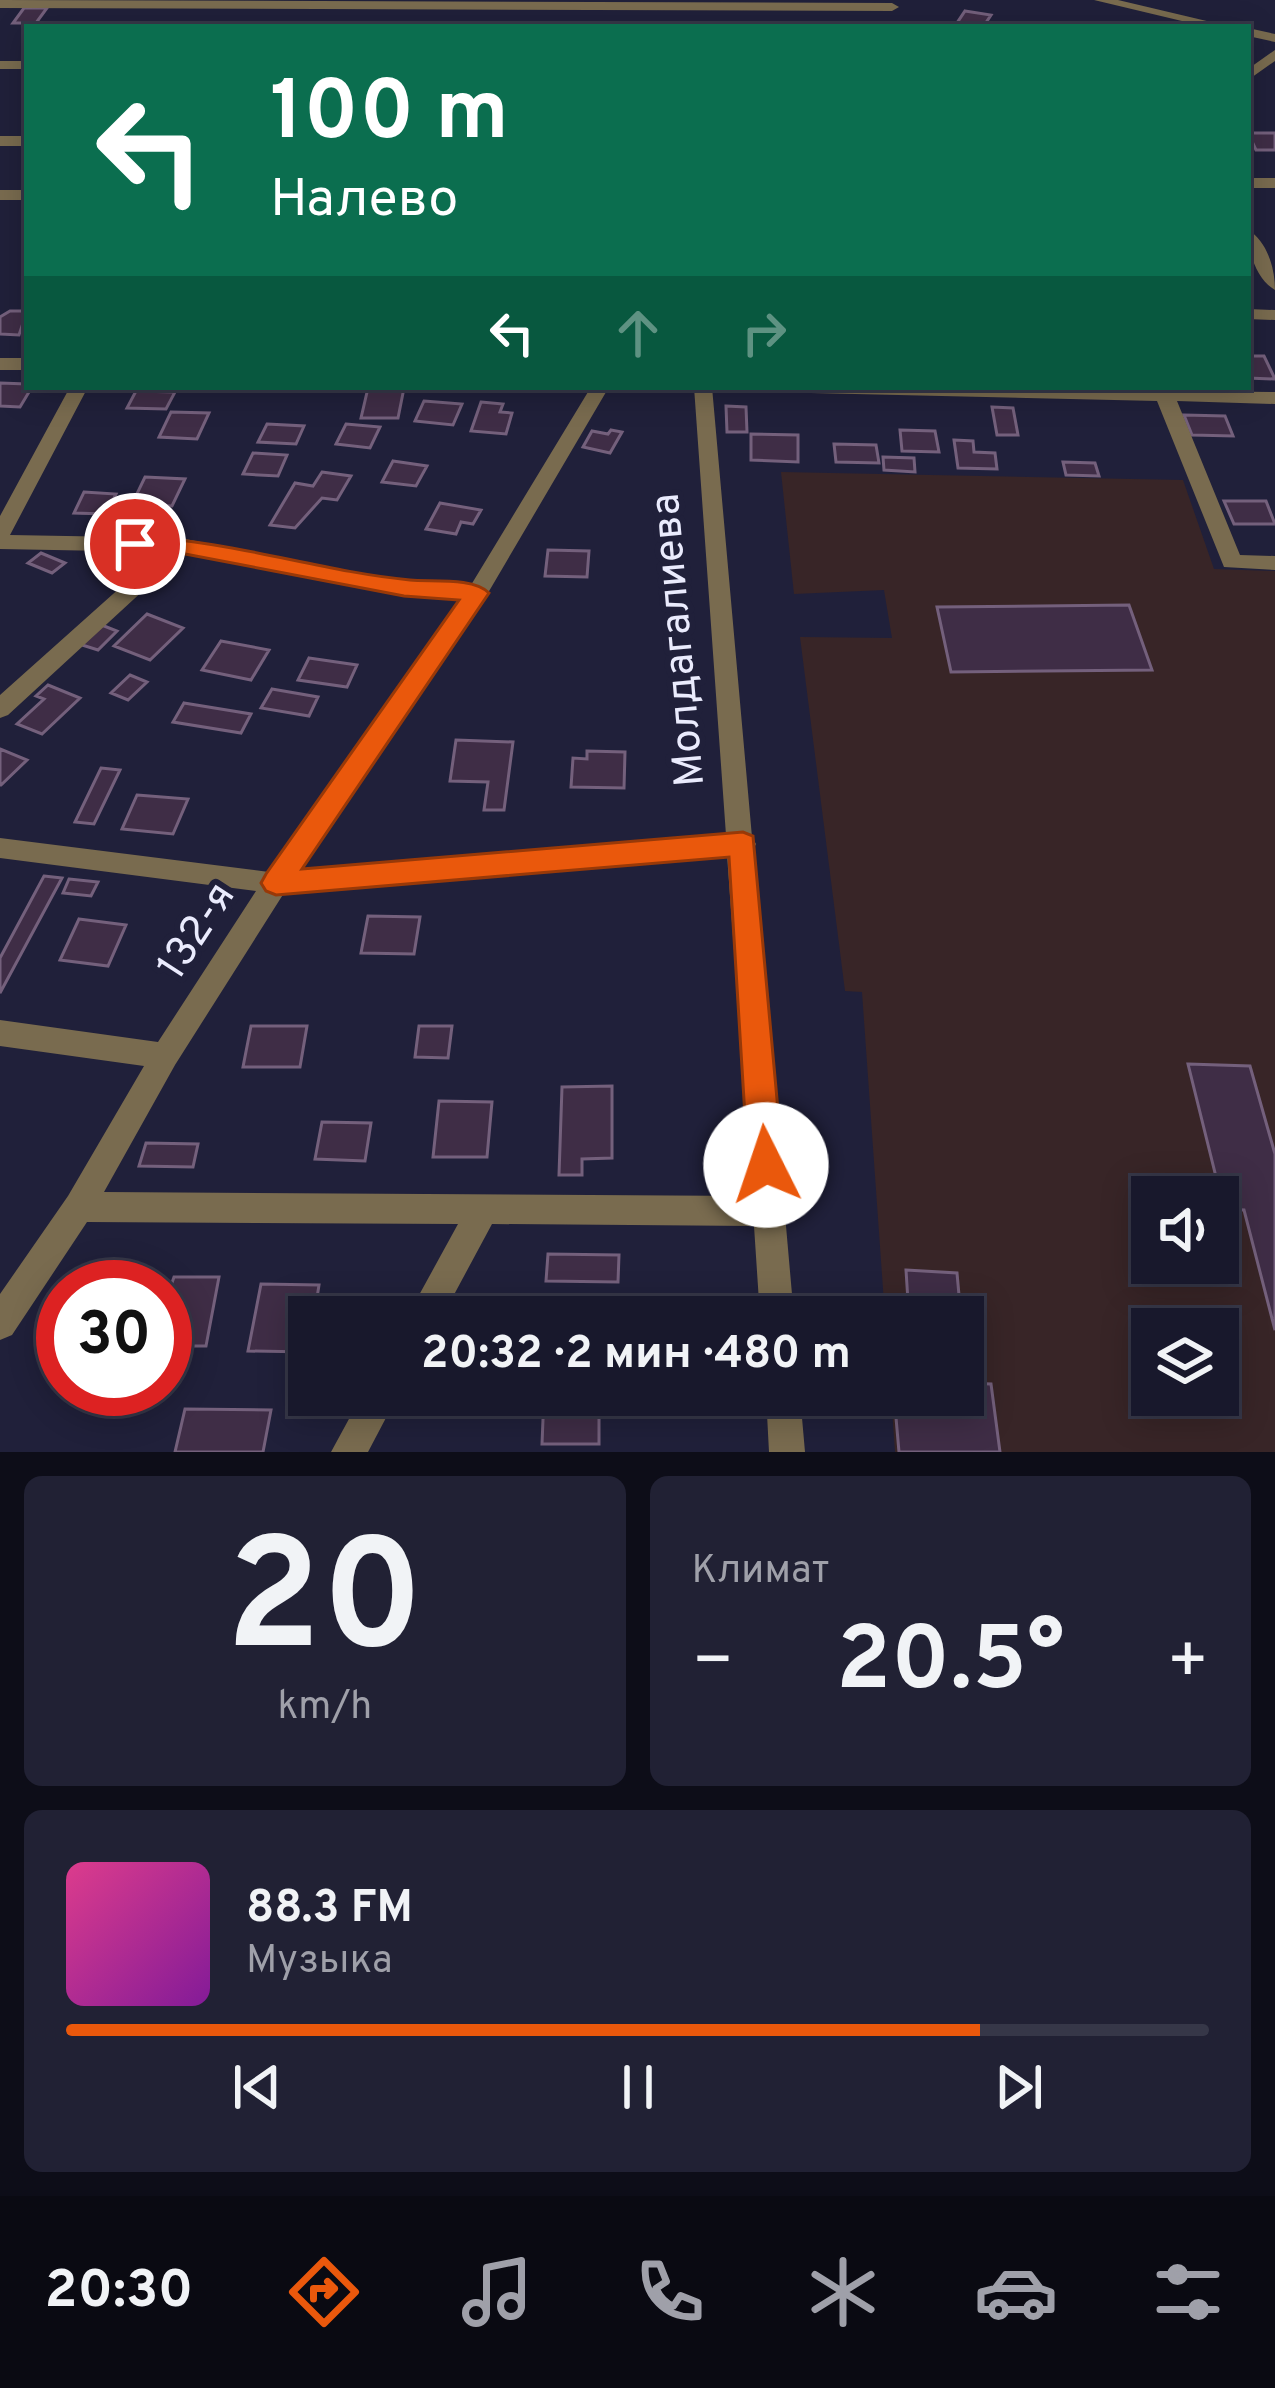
<!DOCTYPE html>
<html lang="ru">
<head>
<meta charset="utf-8">
<style>
	:root { --surface:#18182c; --page:#212134; --text:#f1f3f6; --muted:#9fa0a9; --line:#363748; --accent:#ea580c }
	body { margin:0; font-family:Overpass,sans-serif; background:var(--page); color:var(--text); height:100vh; display:flex; flex-direction:column; font-size:45px; white-space:nowrap }
	* { box-sizing:border-box; margin:0 }
	p { font-size:39px; color:var(--muted) }
	.icon { flex:none; width:66px; height:66px; fill:none; stroke:currentColor; stroke-width:2; stroke-linecap:round; stroke-linejoin:round }
	.map { position:relative; height:1452px; overflow:hidden }
	.drawer { display:flex; flex-direction:column; gap:24px; padding:24px; background:#0d0d18; flex:1 }
	.drawer>* { flex:none }
	.hud { position:absolute; left:24px; top:24px; width:1227px; height:366px; border-radius:0px; box-shadow:0 6px 30px #0003,0 0 0 3px var(--line); background:#0b6e4f; color:#fff; overflow:hidden }
	.controls { position:absolute; left:1131px; top:1176px; display:grid; gap:24px }
	.controls a { display:grid; place-items:center; width:108px; height:108px; border-radius:0px; background:var(--surface); box-shadow:0 6px 30px #0003,0 0 0 3px var(--line); font-size:60px }
	.speed { position:absolute; left:36px; top:1260px; display:flex; gap:24px; font-size:60px; font-weight:700; text-align:center }
	.speed>* { display:grid; place-content:center; width:156px; height:156px; border-radius:50%; background:var(--surface); box-shadow:0 6px 30px #0003,0 0 0 3px var(--line); line-height:1 }
	.speed .limit { border:18px solid #d22; background:#fff; color:#111 }
	.pin { position:absolute; display:grid; place-items:center; width:102px; height:102px; color:#fff; margin:-51px; border:6px solid #fff; border-radius:50%; box-shadow:0 3px 12px #0007 }
	.me { position:absolute; width:132px; margin:-66px; rotate:356deg; stroke-linejoin:round; filter:drop-shadow(0 0 9px #0008) }
	.turn { display:flex; align-items:center; gap:42px; height:252px; padding:0 48px; font-size:54px }
	.turn .icon { width:156px; height:156px; stroke-width:2.5 }
	.turn b { display:block; font-size:84px; line-height:102px }
	.lanes { display:flex; align-items:center; height:114px; padding:0 48px; background:#0003; justify-content:center; gap:60px; direction:ltr }
	.lanes .off { opacity:.35 }
	.big { font-size:90px; font-weight:700; line-height:1.1 }
	.drawer .tile { flex:1; display:flex; flex-direction:column; justify-content:center; gap:18px; min-width:0; padding:0 42px; border-radius:18px; background:var(--page) }
	.drawer .dial { align-items:center; gap:0 }
	.dial b { font-size:156px; line-height:1 }
	.song { display:flex; align-items:center; gap:36px }
	.cover { width:144px; height:144px; border-radius:18px; background:linear-gradient(135deg,hsl(330 70% 55%),hsl(290 70% 35%)) }
	.played { height:12px; border-radius:6px; background:linear-gradient(90deg,var(--accent) 80%,var(--line) 80%) }
	.keys { display:flex; justify-content:space-around; direction:ltr }
	.heat { display:flex; justify-content:space-between; align-items:center; font-size:66px; direction:ltr }
	.drawer .tiles { flex:1; display:grid; gap:24px; grid-template-columns:1fr 1fr }
	.tile:last-child { grid-column:span 2 }
	.trip { position:absolute; left:288px; top:1296px; width:696px; height:120px; border-radius:0px; background:var(--surface); box-shadow:0 6px 30px #0003,0 0 0 3px var(--line); font-weight:700; line-height:120px; text-align:center }
	.menu { display:flex; height:192px; justify-content:space-around; align-items:center; background:#0a0a12; color:var(--muted) }
	.menu .icon { width:84px; height:84px }
	.menu .on { color:var(--accent) }
	.menu b { font-size:54px; color:var(--text) }
	.map>svg:first-child { display:block }
</style>
</head>
<body>
<div class="map">
<svg width="1275" height="1452" viewBox="0 0 1275 1452">
	<rect width="100%" height="100%" fill="#20203a"/>
	<path fill="#382527" fill-rule="evenodd" d="M781,472L1183,480L1214,569L1275,571V1452H895L891,1395H963V1317H885L862,992L845,991L800,637L892,638L884,590L794,594ZM1152,1197H1218V1263H1152ZM1152,1329H1218V1395H1152Z"/>
	<path fill="#3f2d46" stroke="#74607c" stroke-width="3" d="M24,8H47L36,23H13Z
		M965,11L991,15L983,27L957,23Z
		M1248,133H1275V150H1256Z
		M10,311H27L19,335L0,334V317Z
		M1248,356H1264L1275,379L1248,378Z
		M0,383L27,384L32,387L20,407L0,406Z
		M368,388H404L398,418H361Z
		M136,391L175,392L166,409L127,408Z
		M424,401L462,404L453,425L415,421Z
		M481,402L503,404L500,412L512,413L506,434L471,431Z
		M726,406L746,407L747,432H727Z
		M992,407L1013,408L1018,435H997Z
		M171,412L209,413L197,439L159,437Z
		M1184,415L1225,416L1233,436L1192,435Z
		M267,424L304,426L296,444L258,442Z
		M346,424L380,427L370,448L336,444Z
		M611,430L622,432L610,453L583,447L592,431L608,434Z
		M900,430L935,431L939,452L902,451Z
		M751,434L798,435V462L751,460Z
		M954,440L973,441L974,452L995,453L997,469L958,468Z
		M834,444L876,445L879,463L836,462Z
		M253,453L287,455L278,476L243,474Z
		M883,457L914,458L915,472L884,470Z
		M393,461L427,466L416,486L382,482Z
		M1063,462L1095,463L1099,476L1066,475Z
		M322,472L351,476L337,500L322,498L295,528L270,525L295,483L313,486Z
		M145,477L185,479L172,506L132,504Z
		M84,492L116,494L106,514L74,513Z
		M1224,501H1266L1275,524H1234Z
		M440,503L481,510L473,524L461,522L456,534L426,529Z
		M548,550L589,551L587,577L545,576Z
		M41,553L65,563L52,573L28,563Z
		M1129,605L1152,670L951,672L937,607Z
		M147,614L183,628L150,660L114,646Z
		M99,624L117,631L98,650L79,644Z
		M221,641L269,650L251,680L202,670Z
		M309,658L357,665L347,687L298,680Z
		M130,675L147,682L128,700L111,693Z
		M48,685L80,698L42,734L17,724L44,699L36,696Z
		M272,689L318,697L309,716L261,708Z
		M184,703L251,714L241,733L173,722Z
		M456,740L513,742L504,810H484L488,782L450,781Z
		M0,749L27,760L1,785H0Z
		M587,751L625,752L624,788L571,787L573,758L587,759Z
		M101,768L120,770L94,824L75,822Z
		M137,795L188,799L173,834L122,829Z
		M44,876L62,878L0,993V958Z
		M69,879L98,882L91,896L63,893Z
		M368,916L420,917L414,954L361,953Z
		M79,919L126,925L108,966L60,960Z
		M251,1026H307L300,1067H243Z
		M419,1026H452L448,1058L415,1057Z
		M1188,1064L1250,1066L1275,1154V1330L1244,1210L1224,1209Z
		M612,1086V1158L582,1159V1175H559L562,1087Z
		M439,1101L492,1102L487,1157H433Z
		M322,1122L371,1123L365,1161L315,1159Z
		M146,1143L198,1144L193,1167L139,1166Z
		M548,1254L619,1255L618,1282L546,1281Z
		M906,1270L957,1273L961,1317H909Z
		M174,1277H219L206,1346H165V1303Z
		M261,1284L319,1285L314,1317H309L308,1352L248,1351Z
		M963,1383L991,1384L1000,1452H899L894,1395H963Z
		M544,1395H599V1444H542Z
		M185,1409L271,1410L263,1452H175Z"/>
	<g fill="none" stroke-linecap="round" stroke-linejoin="round">
		<path fill="#796b4f" fill-rule="evenodd" d="M0,0L892,3L899,7L892,11L0,8Z
			M1094,0H1118L1232,27H1207Z
			M1248,28L1275,34V42L1248,36Z
			M1275,50V61L1248,80V69Z
			M0,61H27V69H0Z
			M0,136H27V146H0Z
			M1248,178H1275V188H1248Z
			M0,190H27V200H0Z
			M1248,230C1267,241 1275,268 1275,290C1256,279 1248,252 1248,230Z
			M1248,309L1275,310V320L1248,319Z
			M0,358H27V370H0Z
			M70,387H88L10,535L180,538L403,581L471,585L591,387H609L485,598L299,870L726,835L694,387H712L752,837L756,844L753,850L794,1317H760L754,1226L492,1224L442,1317H407L458,1224L87,1222L12,1335L0,1340V1294L68,1196L144,1066L0,1046V1020L158,1042L256,891L0,858V838L269,872L461,599L403,595L184,553L8,715L0,718V695L160,552L0,549V516ZM727,855L752,1196L104,1192L175,1065L284,893Z
			M802,387L1275,392V404L1177,401L1240,555L1275,556V570L1224,567L1157,401L811,393Z
			M362,1395H398L368,1452H331Z
			M766,1395H800L805,1452H769Z"/>
	</g>
	<path fill="#ea580c" stroke="#983908" stroke-width="3" d="M135,537C228,539 317,571 410,580C432,582 474,577 489,593L302,869L743,832L753,836L783,1165L778,1176L766,1181L753,1176L748,1165L729,857L276,895L266,891L261,883L266,874L459,600L404,596L180,553L126,550L123,544Z"/>
	<g text-anchor="middle" dominant-baseline="central" stroke-width="12" stroke-linejoin="round" paint-order="stroke">
		<g font-size="42" fill="#eaebfd" stroke="#20203a">
			<text transform="translate(680 640) rotate(-95)">Молдагалиева</text>
			<text transform="translate(198 932) rotate(-57)">132-я</text>
		</g>
	</g>
</svg>
<div class="controls">
<a><svg class="icon" aria-label="sound" viewBox="0 0 24 24"><path d="M4 9h4l5-4v14l-5-4H4zM17 9q2 3 0 6"/></svg></a>
<a><svg class="icon" aria-label="layers" viewBox="0 0 24 24"><path d="M12 4l9 5-9 5-9-5zM3 14l9 5 9-5"/></svg></a>
</div>
<div class="speed"><div class="limit">30</div></div>
<div class="pin" style="left:135px;top:544px;background:#d93025"><svg class="icon" aria-label="arrive" viewBox="0 0 24 24"><path d="M6 21V4h12l-3 4 3 4H6"/></svg></div>
<svg class="me" style="left:766px;top:1165px" viewBox="-20 -20 40 40"><circle r="19" fill="#fff"/><path d="M0-13L10 11 0 6-10 11z" fill="#ea580c"/></svg>
<div class="trip">20:32 · 2 мин · 480 m</div>
<div class="hud">
<div class="turn"><svg class="icon" aria-label="left" viewBox="0 0 24 24"><path d="M17 20v-9H6M10 6l-5 5 5 5"/></svg><div><b>100 m</b>Налево</div></div>
<div class="lanes"><svg class="icon" aria-label="left" viewBox="0 0 24 24"><path d="M17 20v-9H6M10 6l-5 5 5 5"/></svg><svg class="icon off" aria-label="ahead" viewBox="0 0 24 24"><path d="M12 20V5M6 11l6-6 6 6"/></svg><svg class="icon off" aria-label="right" viewBox="0 0 24 24"><path d="M7 20v-9h11M14 6l5 5-5 5"/></svg></div>
</div>
</div>
<section class="drawer">
<div class="tiles">
<div class="tile dial"><b>20</b><p>km/h</p></div>
<div class="tile"><p>Климат</p>
<div class="heat"><a>−</a><b class="big">20.5°</b><a>+</a></div>
</div>
<div class="tile">
<div class="song"><i class="cover"></i><div><b>88.3 FM</b><p>Музыка</p></div></div>
<div class="played"></div>
<div class="keys"><svg class="icon" aria-label="previous" viewBox="0 0 24 24"><path d="M18 5L8 12l10 7zM5 5v14"/></svg><svg class="icon" aria-label="pause" viewBox="0 0 24 24"><path d="M8 5v14M16 5v14"/></svg><svg class="icon" aria-label="next" viewBox="0 0 24 24"><path d="M6 5l10 7-10 7zM19 5v14"/></svg></div>
</div>
</div>
</section>
<nav class="menu">
<b>20:30</b>
<svg class="icon on" aria-label="directions" viewBox="0 0 24 24"><path d="M12 3l9 9-9 9-9-9zM9 14v-3h6M13 9l2 2-2 2"/></svg>
<svg class="icon" aria-label="music" viewBox="0 0 24 24"><path d="M9 18V5l10-2v13"/><circle cx="6" cy="18" r="3"/><circle cx="16" cy="16" r="3"/></svg>
<svg class="icon" aria-label="phone" viewBox="0 0 24 24"><path d="M5 4h4l2 5-3 2q2 4 5 5l2-3 5 2v4C11 20 4 13 5 4z"/></svg>
<svg class="icon" aria-label="climate" viewBox="0 0 24 24"><path d="M12 3v18M4 7l16 10M4 17L20 7"/></svg>
<svg class="icon" aria-label="car" viewBox="0 0 24 24"><path d="M5 17H2v-5l4-1 3-4h7l3 4 3 1v5h-3M9 17h6M6 11h13"/><circle cx="7" cy="17" r="2"/><circle cx="17" cy="17" r="2"/></svg>
<svg class="icon" aria-label="filters" viewBox="0 0 24 24"><path d="M4 7h16M4 17h16"/><circle cx="9" cy="7" r="2"/><circle cx="15" cy="17" r="2"/></svg>
</nav>
</body>
</html>
